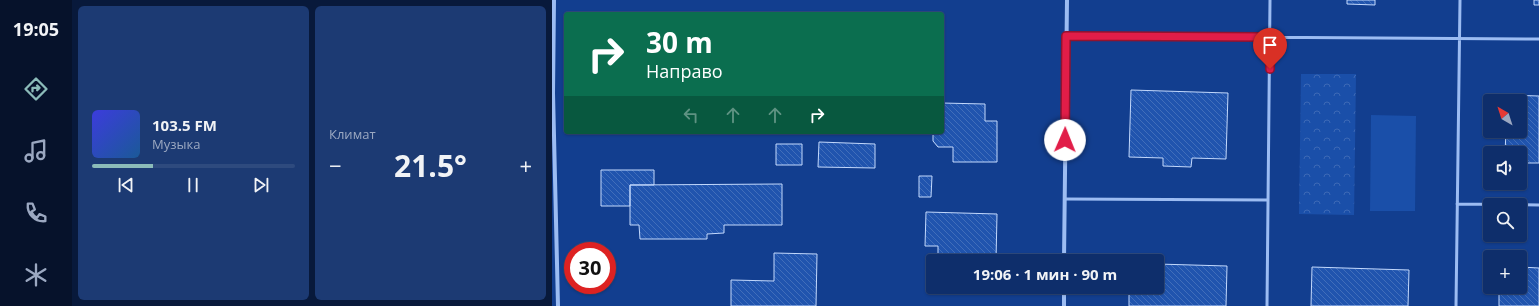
<!DOCTYPE html>
<html lang="ru">
<head>
<meta charset="utf-8">
<style>
	:root { --surface:#0e2e6b; --page:#1c3a73; --text:#f1f3f6; --muted:#9ba8c1; --line:#2e4a7e; --accent:#8bbbb9 }
	body { margin:0; font-family:"Open Sans",sans-serif; background:var(--page); color:var(--text); height:100vh; display:flex; flex-direction:column; font-size:15px; white-space:nowrap }
	* { box-sizing:border-box; margin:0 }
	p { font-size:13px; color:var(--muted) }
	.icon { flex:none; width:22px; height:22px; fill:none; stroke:currentColor; stroke-width:2; stroke-linecap:round; stroke-linejoin:round }
	.map { position:relative; flex:1; overflow:hidden }
	.side { display:flex; flex-direction:column; gap:6px; padding:6px; background:#08193b; width:480px }
	.side>* { flex:none }
	.guide { position:absolute; left:12px; top:12px; width:380px; height:122px; border-radius:4px; box-shadow:0 1px 3px #0004,0 0 0 1px var(--line); background:#0b6e4f; color:#fff; overflow:hidden }
	.needle { width:26px; rotate:321deg }
	.fabs { position:absolute; left:931px; top:94px; display:grid; gap:8px }
	.fabs a { display:grid; place-items:center; width:44px; height:44px; border-radius:4px; background:var(--surface); box-shadow:0 1px 3px #0004,0 0 0 1px var(--line); font-size:20px }
	.speed { position:absolute; left:12px; top:242px; display:flex; gap:8px; font-size:20px; font-weight:700; text-align:center }
	.speed>* { display:grid; place-content:center; width:52px; height:52px; border-radius:50%; background:var(--surface); box-shadow:0 1px 3px #0004,0 0 0 1px var(--line); line-height:1 }
	.speed .limit { border:6px solid #d22; background:#fff; color:#111 }
	.pin { position:absolute; display:grid; place-items:center; width:34px; height:34px; color:#fff; margin:-41px -17px; border-radius:50% 50% 50% 0; rotate:-45deg; box-shadow:0 0 4px #0007 }
	.pin .icon { rotate:45deg }
	.me { position:absolute; width:44px; margin:-22px; rotate:1deg; stroke-linejoin:round; filter:drop-shadow(0 0 3px #0008) }
	.turn { display:flex; align-items:center; gap:14px; height:84px; padding:0 16px; font-size:18px }
	.turn .icon { width:52px; height:52px; stroke-width:2.5 }
	.turn b { display:block; font-size:28px; line-height:34px }
	.lanes { display:flex; align-items:center; height:38px; padding:0 16px; background:#0003; justify-content:center; gap:20px; direction:ltr }
	.lanes .off { opacity:.35 }
	.big { font-size:30px; font-weight:700; line-height:1.1 }
	.side .card { flex:1; display:flex; flex-direction:column; justify-content:center; gap:6px; min-width:0; padding:0 14px; border-radius:6px; background:var(--page) }
	.song { display:flex; align-items:center; gap:12px }
	.cover { width:48px; height:48px; border-radius:6px; background:linear-gradient(135deg,hsl(240 70% 55%),hsl(210 70% 35%)) }
	.played { height:4px; border-radius:2px; background:linear-gradient(90deg,var(--accent) 30%,var(--line) 30%) }
	.keys { display:flex; justify-content:space-around; direction:ltr }
	.heat { display:flex; justify-content:space-between; align-items:center; font-size:22px; direction:ltr }
	.side .tiles { flex:1; display:grid; gap:6px; grid-template-columns:repeat(2,1fr) }
	.trip { position:absolute; left:374px; top:254px; width:238px; height:40px; border-radius:4px; background:var(--surface); box-shadow:0 1px 3px #0004,0 0 0 1px var(--line); font-weight:700; line-height:40px; text-align:center }
	main { display:flex; flex:1; min-height:0 }
	.dock { display:flex; flex-direction:column; width:72px; justify-content:space-around; align-items:center; background:#06122b; color:var(--muted) }
	.dock .icon { width:28px; height:28px }
	.dock .current { color:var(--accent) }
	.dock b { font-size:18px; color:var(--text) }
	.map>svg:first-child { display:block }
</style>
</head>
<body>
<main>
<nav class="dock">
<b>19:05</b>
<svg class="icon current" aria-label="directions" viewBox="0 0 24 24"><path d="M12 3l9 9-9 9-9-9zM9 14v-3h6M13 9l2 2-2 2"/></svg>
<svg class="icon" aria-label="music" viewBox="0 0 24 24"><path d="M9 18V5l10-2v13"/><circle cx="6" cy="18" r="3"/><circle cx="16" cy="16" r="3"/></svg>
<svg class="icon" aria-label="phone" viewBox="0 0 24 24"><path d="M5 4h4l2 5-3 2q2 4 5 5l2-3 5 2v4C11 20 4 13 5 4z"/></svg>
<svg class="icon" aria-label="climate" viewBox="0 0 24 24"><path d="M12 3v18M4 7l16 10M4 17L20 7"/></svg>
</nav>
<section class="side">
<div class="tiles">
<div class="card">
<div class="song"><i class="cover"></i><div><b>103.5 FM</b><p>Музыка</p></div></div>
<div class="played"></div>
<div class="keys"><svg class="icon" aria-label="previous" viewBox="0 0 24 24"><path d="M18 5L8 12l10 7zM5 5v14"/></svg><svg class="icon" aria-label="pause" viewBox="0 0 24 24"><path d="M8 5v14M16 5v14"/></svg><svg class="icon" aria-label="next" viewBox="0 0 24 24"><path d="M6 5l10 7-10 7zM19 5v14"/></svg></div>
</div>
<div class="card"><p>Климат</p>
<div class="heat"><a>−</a><b class="big">21.5°</b><a>+</a></div>
</div>
</div>
</section>
<div class="map">
<svg width="987" height="306" viewBox="0 0 987 306">
	<defs>
		<pattern id="forest-crowns" width="20" height="18" patternUnits="userSpaceOnUse"><rect width="20" height="18" fill="#1a4fa9"/><path d="M2 6a3 3 0 1 1 6 0M12 15a3 3 0 1 1 6 0" fill="none" stroke="#3c69b6"/></pattern>
		<pattern id="building-back-hatch" width="6" height="6" patternUnits="userSpaceOnUse"><rect width="6" height="6" fill="#2054ae"/><path d="M-1 5l2 2M0 0l6 6M5-1l2 2" fill="none" stroke="#416eba"/></pattern>
	</defs>
	<rect width="100%" height="100%" fill="#123e8f"/>
	<path fill="#1a4fa9" d="M819,115L864,116L863,211H818Z"/>
	<path fill="url(#forest-crowns)" d="M749,74H804L802,215L747,214Z"/>
	<path fill="url(#building-back-hatch)" stroke="#c3d9fd" d="M795,0H823V5L795,4Z
		M982,0H987V5H982Z
		M579,90L676,93L674,159L640,158L639,167L611,166V158L577,157Z
		M955,95L987,96V163H968V153H953L954,131H968V101H955Z
		M390,103L433,104V121H445V162H401V147H386L381,141V132H390Z
		M267,142L323,144V168L266,167Z
		M224,144H250V165H224Z
		M49,170H102V185H78V206H49Z
		M367,176H380L379,197H367Z
		M230,184V225H172V233L155,234V239H88L87,225H78V185Z
		M374,212L445,214L444,261H386V246H373Z
		M222,253L265,254L264,306H179V280L222,281Z
		M605,264L675,266L674,306H577V287H605Z
		M760,267L857,270L856,306H759Z
		M968,267L987,268V306H947V287H968Z"/>
	<g fill="none" stroke-linecap="round" stroke-linejoin="round">
		<path stroke="#9cbcf2" stroke-width="3" d="M514,36L987,39
			M513,199L716,200
			M905,204L987,205
			M715,306L718,0
			M904,306L908,0"/>
		<path stroke="#9cbcf2" stroke-width="4" d="M2,0L1,93L6,306
			M512,261L515,0
			M512,287V306"/>
	</g>
	<g fill="none" stroke-linecap="round" stroke-linejoin="round">
		<g stroke="#92132f" stroke-width="10">
			<path id="route" d="M513,140L514,36L718,37V69"/>
		</g>
		<use href="#route" stroke="#e11d48" stroke-width="7"/>
	</g>
</svg>
<div class="fabs">
<a><svg class="needle" viewBox="-14 -14 28 28"><path d="M0-13l5 13h-10z" fill="#e53935"/><path d="M0 13l5-13h-10z" fill="#9ba8c1"/></svg></a>
<a><svg class="icon" aria-label="sound" viewBox="0 0 24 24"><path d="M4 9h4l5-4v14l-5-4H4zM17 9q2 3 0 6"/></svg></a>
<a><svg class="icon" aria-label="search" viewBox="0 0 24 24"><circle cx="10" cy="10" r="6"/><path d="M15 15l6 6"/></svg></a>
<a>+</a>
</div>
<div class="speed"><div class="limit">30</div></div>
<div class="pin" style="left:718px;top:69px;background:#d93025"><svg class="icon" aria-label="arrive" viewBox="0 0 24 24"><path d="M6 21V4h12l-3 4 3 4H6"/></svg></div>
<svg class="me" style="left:513px;top:140px" viewBox="-20 -20 40 40"><circle r="19" fill="#fff"/><path d="M0-13L10 11 0 6-10 11z" fill="#e11d48"/></svg>
<div class="trip">19:06 · 1 мин · 90 m</div>
<div class="guide">
<div class="turn"><svg class="icon" aria-label="right" viewBox="0 0 24 24"><path d="M7 20v-9h11M14 6l5 5-5 5"/></svg><div><b>30 m</b>Направо</div></div>
<div class="lanes"><svg class="icon off" aria-label="left" viewBox="0 0 24 24"><path d="M17 20v-9H6M10 6l-5 5 5 5"/></svg><svg class="icon off" aria-label="ahead" viewBox="0 0 24 24"><path d="M12 20V5M6 11l6-6 6 6"/></svg><svg class="icon off" aria-label="ahead" viewBox="0 0 24 24"><path d="M12 20V5M6 11l6-6 6 6"/></svg><svg class="icon" aria-label="right" viewBox="0 0 24 24"><path d="M7 20v-9h11M14 6l5 5-5 5"/></svg></div>
</div>
</div>
</main>
</body>
</html>
